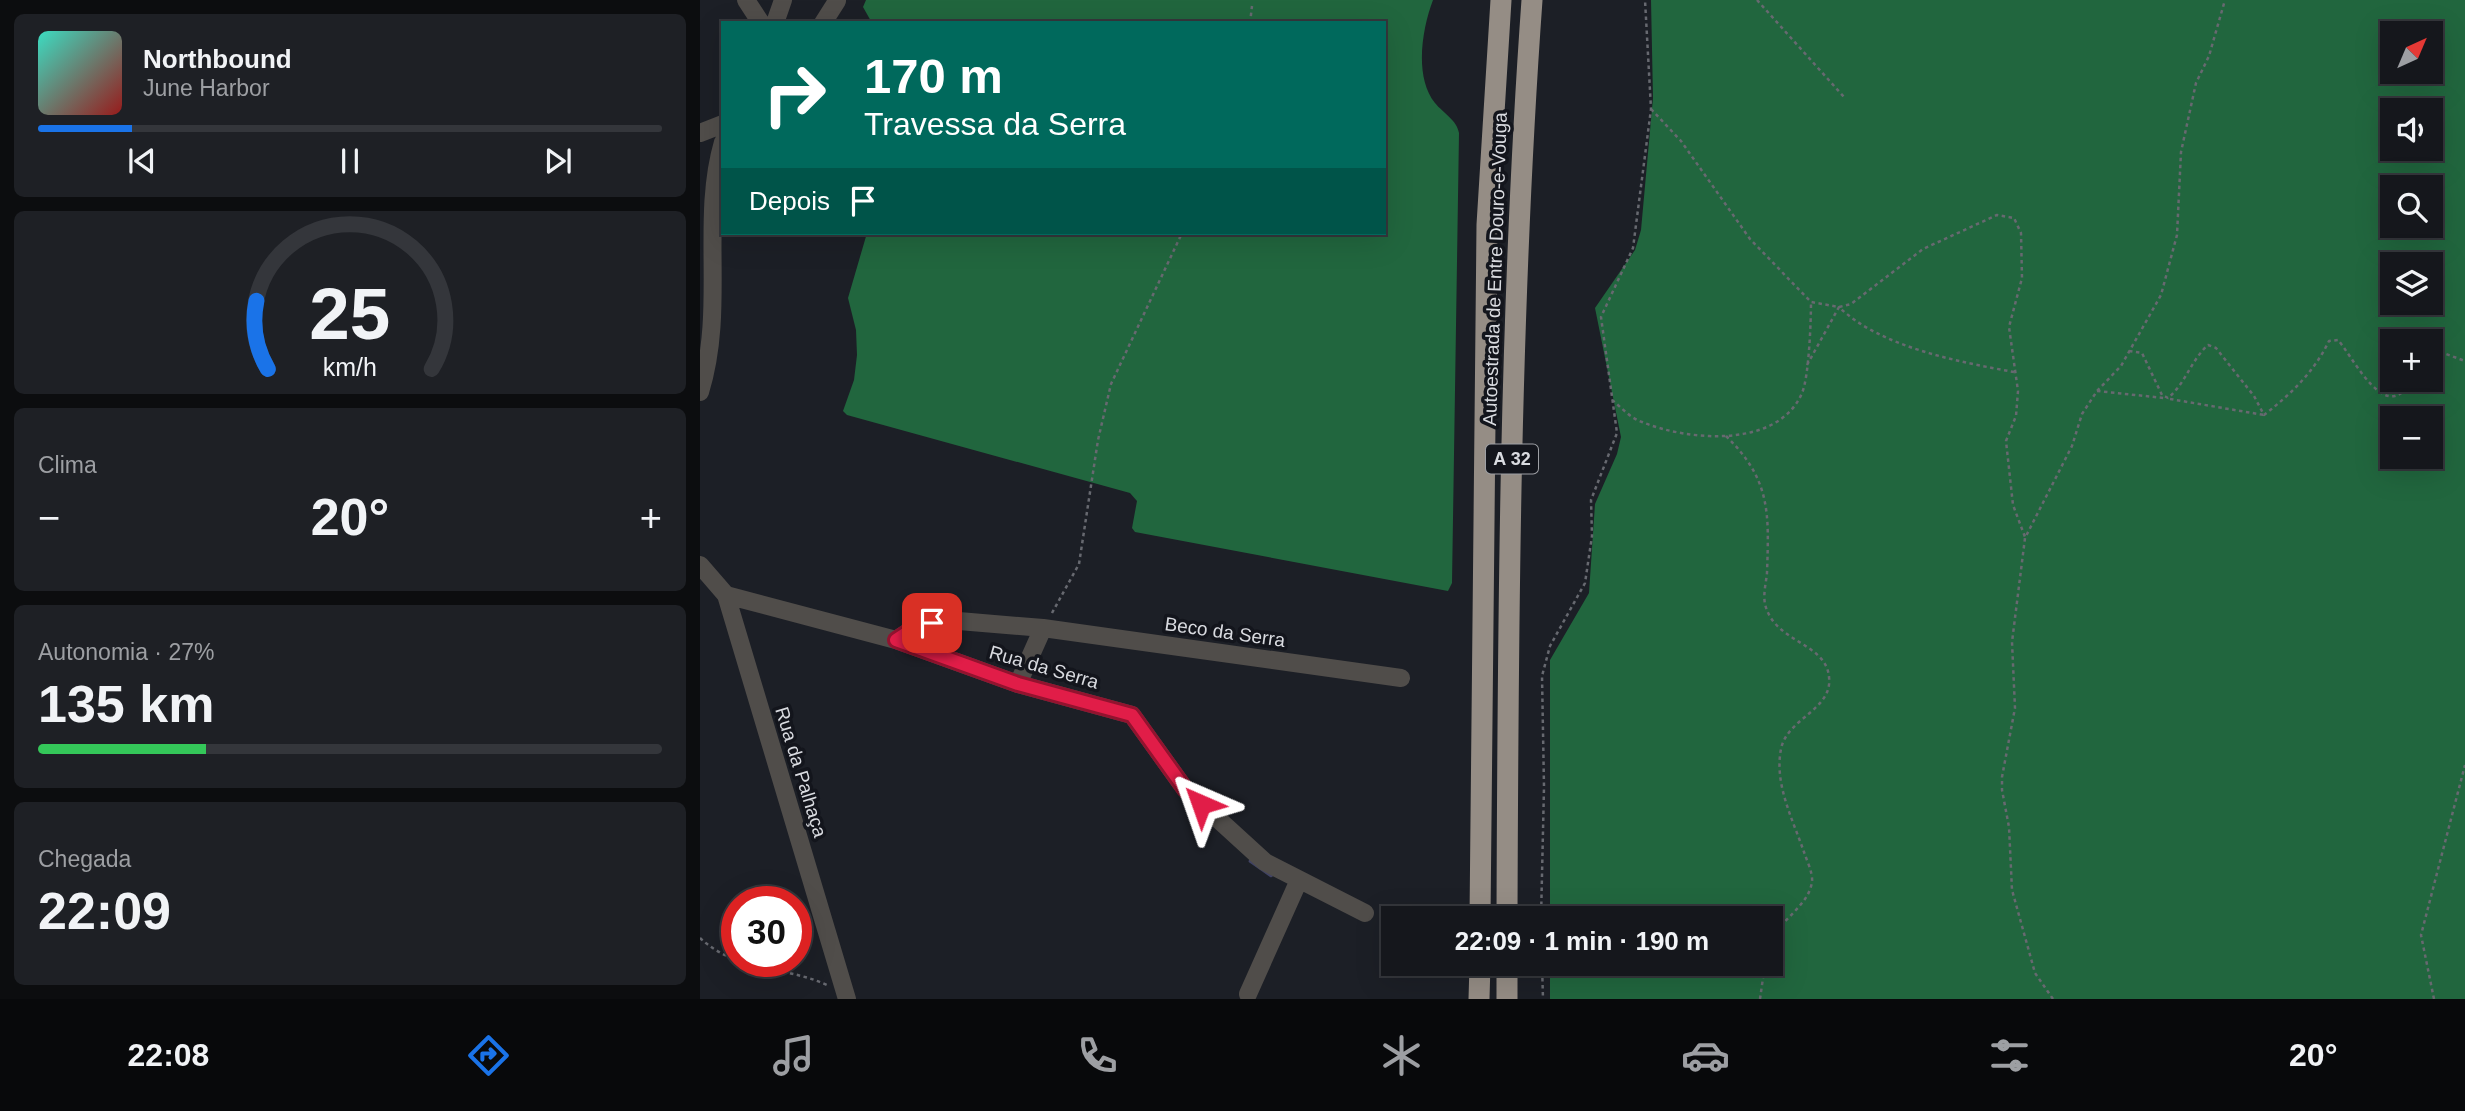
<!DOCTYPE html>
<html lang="pt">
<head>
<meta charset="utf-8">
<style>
	:root { --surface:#15171c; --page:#1e2025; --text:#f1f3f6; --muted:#9d9fa3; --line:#34363b; --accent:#1a73e8 }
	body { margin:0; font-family:Helvetica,sans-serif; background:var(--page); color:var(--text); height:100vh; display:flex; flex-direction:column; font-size:26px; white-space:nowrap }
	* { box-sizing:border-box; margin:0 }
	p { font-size:23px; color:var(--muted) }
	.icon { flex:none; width:38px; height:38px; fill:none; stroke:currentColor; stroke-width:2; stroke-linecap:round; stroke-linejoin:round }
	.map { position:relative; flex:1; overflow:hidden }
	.drawer { display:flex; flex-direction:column; gap:14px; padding:14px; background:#0c0d0f; width:700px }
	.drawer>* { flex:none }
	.guide { position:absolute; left:21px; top:21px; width:665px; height:214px; border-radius:0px; box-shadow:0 7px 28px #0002,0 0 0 2px var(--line); background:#00695c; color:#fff; overflow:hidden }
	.needle { width:46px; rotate:44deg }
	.fabs { position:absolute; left:1680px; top:21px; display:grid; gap:14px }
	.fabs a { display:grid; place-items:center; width:63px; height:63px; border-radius:0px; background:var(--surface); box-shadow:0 7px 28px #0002,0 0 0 2px var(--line); font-size:35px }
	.speed { position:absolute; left:21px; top:886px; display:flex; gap:14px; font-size:35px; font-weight:700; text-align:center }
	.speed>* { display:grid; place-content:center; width:91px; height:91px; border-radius:50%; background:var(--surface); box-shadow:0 7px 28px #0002,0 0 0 2px var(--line); line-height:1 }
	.speed .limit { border:10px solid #d22; background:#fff; color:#111 }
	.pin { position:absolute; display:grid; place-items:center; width:60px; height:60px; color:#fff; margin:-30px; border-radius:14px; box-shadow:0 4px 10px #0006 }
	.me { position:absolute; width:77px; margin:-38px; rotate:317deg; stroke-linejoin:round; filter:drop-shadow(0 0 5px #0008) }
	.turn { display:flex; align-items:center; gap:24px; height:147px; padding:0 28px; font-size:32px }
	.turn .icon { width:91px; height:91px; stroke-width:2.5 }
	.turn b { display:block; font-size:49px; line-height:60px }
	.then { display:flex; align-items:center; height:66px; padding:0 28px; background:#0003; gap:14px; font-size:26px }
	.big { font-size:52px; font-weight:700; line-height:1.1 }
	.drawer .tile { flex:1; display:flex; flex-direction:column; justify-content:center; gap:10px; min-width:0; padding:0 24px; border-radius:10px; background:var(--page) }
	.drawer .dial { align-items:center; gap:0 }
	.dial svg { height:182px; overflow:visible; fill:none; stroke:var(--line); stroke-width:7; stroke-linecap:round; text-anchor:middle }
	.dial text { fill:var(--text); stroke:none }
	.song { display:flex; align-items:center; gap:21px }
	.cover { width:84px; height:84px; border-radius:10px; background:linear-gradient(135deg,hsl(170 70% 55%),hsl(0 70% 35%)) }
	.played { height:7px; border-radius:4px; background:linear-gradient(90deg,var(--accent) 15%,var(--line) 15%) }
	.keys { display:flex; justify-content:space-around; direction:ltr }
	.heat { display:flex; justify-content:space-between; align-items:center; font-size:38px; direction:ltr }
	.charge { height:10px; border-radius:5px; background:linear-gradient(90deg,#34c759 27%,var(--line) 0) }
	.trip { position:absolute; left:681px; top:906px; width:402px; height:70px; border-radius:0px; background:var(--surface); box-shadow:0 7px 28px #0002,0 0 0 2px var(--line); font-weight:700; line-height:70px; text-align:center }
	.dock { display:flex; height:112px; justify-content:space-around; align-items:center; background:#08090b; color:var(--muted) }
	.dock .icon { width:49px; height:49px }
	.dock .on { color:var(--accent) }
	.dock b { font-size:32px; color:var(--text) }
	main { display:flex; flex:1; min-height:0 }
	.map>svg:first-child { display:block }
</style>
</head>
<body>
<main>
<section class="drawer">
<div class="tile">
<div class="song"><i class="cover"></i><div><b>Northbound</b><p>June Harbor</p></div></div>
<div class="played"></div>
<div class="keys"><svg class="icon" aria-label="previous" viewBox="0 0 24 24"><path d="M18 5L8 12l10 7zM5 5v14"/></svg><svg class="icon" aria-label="pause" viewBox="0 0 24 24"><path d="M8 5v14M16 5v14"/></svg><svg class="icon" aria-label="next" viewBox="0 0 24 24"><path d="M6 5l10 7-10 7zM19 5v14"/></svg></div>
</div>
<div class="tile dial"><svg viewBox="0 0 100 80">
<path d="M14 69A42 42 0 1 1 86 69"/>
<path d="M14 69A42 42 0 0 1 9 39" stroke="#1a73e8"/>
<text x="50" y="56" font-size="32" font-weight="700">25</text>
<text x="50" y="72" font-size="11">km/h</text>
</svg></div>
<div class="tile"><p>Clima</p>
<div class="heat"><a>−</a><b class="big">20°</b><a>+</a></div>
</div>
<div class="tile"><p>Autonomia · 27%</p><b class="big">135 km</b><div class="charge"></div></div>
<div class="tile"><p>Chegada</p><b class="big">22:09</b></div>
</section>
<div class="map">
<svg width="1765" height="999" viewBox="0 0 1765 999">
	<rect width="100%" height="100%" fill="#1c1f26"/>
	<path fill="#21663e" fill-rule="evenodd" d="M166,0H733C722,29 714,77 735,103C743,113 757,120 759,133L752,583L748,591L435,532L432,528L437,501L430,493L147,415L143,411L154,380L157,355L156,330L148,298L167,233H684V23H172L163,7Z
		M951,0H1765V999H850V964H1071V919H850V660L889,593L895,504L917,454L921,437L895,308L935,250L941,230L953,98ZM1692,33H1731V72H1692ZM1692,110H1731V149H1692ZM1692,187H1731V226H1692ZM1692,264H1731V303H1692ZM1692,341H1731V380H1692ZM1692,418H1731V457H1692Z"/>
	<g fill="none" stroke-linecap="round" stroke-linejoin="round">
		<path stroke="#414364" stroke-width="4.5" d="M551,861L571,875"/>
		<path stroke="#676970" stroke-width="2.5" stroke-dasharray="3.5 3.5" stroke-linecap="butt" d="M1057,0L1144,97
			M550,23L552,6
			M951,109L981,141L1050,239L1111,302L1139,307L1151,304L1223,249L1297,215L1314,218L1321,233L1322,278L1309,327L1318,391L1316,416L1306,441L1313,505L1325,537
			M1429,351L1442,353L1462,395L1468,398C1486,383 1491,360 1508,345L1516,348L1554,396L1564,415C1591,394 1614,372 1629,341L1638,340C1651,355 1674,401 1695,396C1703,394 1712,384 1718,380
			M1107,365L1139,307C1180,347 1259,362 1314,372
			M1731,368L1746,354L1765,361
			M1397,391L1464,398
			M1470,399L1564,415
			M912,400C921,407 930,418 942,422C988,441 1078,449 1102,393C1109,377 1111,321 1111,302
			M1026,436C1071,480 1069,513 1067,573C1066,583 1063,594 1065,604C1074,643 1126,642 1129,677C1133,710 1087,718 1081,749C1074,784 1093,820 1104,852C1107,861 1113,873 1112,882C1108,907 1080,919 1071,942
			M352,613L379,564L398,440L411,384L482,233
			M841,919L844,787L842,676L850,646L885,583L892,536L891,500L917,433L901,317L933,248L951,109L945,0
			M0,938C38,973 83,965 127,985
			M842,964L843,999
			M1060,999L1065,964
			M1353,999L1335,973L1312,890L1309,827L1302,790V777L1315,708L1312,642L1325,538L1372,446L1382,414L1397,391L1421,366L1461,295L1477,235L1481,152L1496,83L1509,56L1525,0
			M1734,999L1721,935L1765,765"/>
		<path stroke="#504d4a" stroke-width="18" d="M46,0L61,23
			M75,23L83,0
			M123,23L137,1
			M0,133L23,124
			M0,392C26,309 0,220 23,142
			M0,565L26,595L147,999
			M26,595L196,640L318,684L432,715L485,789L565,862L665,913
			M196,640L217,626L247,620L343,628L701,678
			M318,684L343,628
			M548,994L599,880"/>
		<path stroke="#958d85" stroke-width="21" d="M780,919L787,225L801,0
			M807,919C808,612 810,306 832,0
			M779,999L780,964
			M807,999V964"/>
	</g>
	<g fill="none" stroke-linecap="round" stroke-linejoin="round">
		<g stroke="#92132f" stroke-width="18">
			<path id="route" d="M232,623L217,626L196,640L318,684L432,715L485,789L501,804"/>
		</g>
		<use href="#route" stroke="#e11d48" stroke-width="12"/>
	</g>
	<g text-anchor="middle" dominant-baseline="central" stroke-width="7" stroke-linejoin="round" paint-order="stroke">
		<rect fill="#13151c" stroke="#9ea0a5" stroke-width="2" x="786" y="444.5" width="52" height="29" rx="5"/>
		<g font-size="18" font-weight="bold" fill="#d9dbe0">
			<text x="812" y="459">A 32</text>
		</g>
		<g font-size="19" fill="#d9dbe0" stroke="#13151c">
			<text transform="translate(795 269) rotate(-88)">Autoestrada de Entre Douro-e-Vouga</text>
			<text transform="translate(525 632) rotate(8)">Beco da Serra</text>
			<text transform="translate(344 667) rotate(16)">Rua da Serra</text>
			<text transform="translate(101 772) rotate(73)">Rua da Palhaça</text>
		</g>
	</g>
</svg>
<div class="fabs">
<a><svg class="needle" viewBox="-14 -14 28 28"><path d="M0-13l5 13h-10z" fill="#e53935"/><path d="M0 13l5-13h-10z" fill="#9d9fa3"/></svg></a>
<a><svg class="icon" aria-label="sound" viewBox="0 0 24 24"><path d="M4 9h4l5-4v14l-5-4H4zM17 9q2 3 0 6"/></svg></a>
<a><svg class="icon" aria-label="search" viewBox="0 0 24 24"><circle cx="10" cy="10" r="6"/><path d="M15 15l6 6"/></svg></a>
<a><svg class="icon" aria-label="layers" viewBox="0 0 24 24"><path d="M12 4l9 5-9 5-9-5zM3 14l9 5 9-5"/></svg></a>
<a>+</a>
<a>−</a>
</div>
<div class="speed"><div class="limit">30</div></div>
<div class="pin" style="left:232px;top:623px;background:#d93025"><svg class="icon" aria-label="arrive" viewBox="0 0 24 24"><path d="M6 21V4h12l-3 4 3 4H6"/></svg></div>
<svg class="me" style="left:501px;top:804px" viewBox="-20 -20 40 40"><path d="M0-17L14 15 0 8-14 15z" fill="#e11d48" stroke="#fff" stroke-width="4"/></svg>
<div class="trip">22:09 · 1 min · 190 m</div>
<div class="guide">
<div class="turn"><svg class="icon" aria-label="right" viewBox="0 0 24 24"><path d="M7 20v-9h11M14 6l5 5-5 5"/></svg><div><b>170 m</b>Travessa da Serra</div></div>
<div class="then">Depois<svg class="icon" aria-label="arrive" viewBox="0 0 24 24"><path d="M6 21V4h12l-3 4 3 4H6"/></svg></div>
</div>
</div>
</main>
<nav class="dock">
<b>22:08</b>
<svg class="icon on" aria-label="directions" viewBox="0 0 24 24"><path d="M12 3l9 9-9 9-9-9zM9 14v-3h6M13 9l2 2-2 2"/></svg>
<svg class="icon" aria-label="music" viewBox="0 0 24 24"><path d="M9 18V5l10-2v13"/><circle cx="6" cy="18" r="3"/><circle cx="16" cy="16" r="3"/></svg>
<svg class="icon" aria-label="phone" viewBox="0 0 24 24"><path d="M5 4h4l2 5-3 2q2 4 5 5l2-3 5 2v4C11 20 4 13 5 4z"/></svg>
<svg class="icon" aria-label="climate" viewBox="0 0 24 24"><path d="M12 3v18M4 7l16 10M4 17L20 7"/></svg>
<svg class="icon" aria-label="car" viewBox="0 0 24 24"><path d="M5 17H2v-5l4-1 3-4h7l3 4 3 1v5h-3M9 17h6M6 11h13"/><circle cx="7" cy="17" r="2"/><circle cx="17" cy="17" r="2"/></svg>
<svg class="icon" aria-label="filters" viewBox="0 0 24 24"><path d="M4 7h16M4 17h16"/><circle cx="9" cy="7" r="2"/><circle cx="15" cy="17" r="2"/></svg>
<b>20°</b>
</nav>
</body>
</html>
